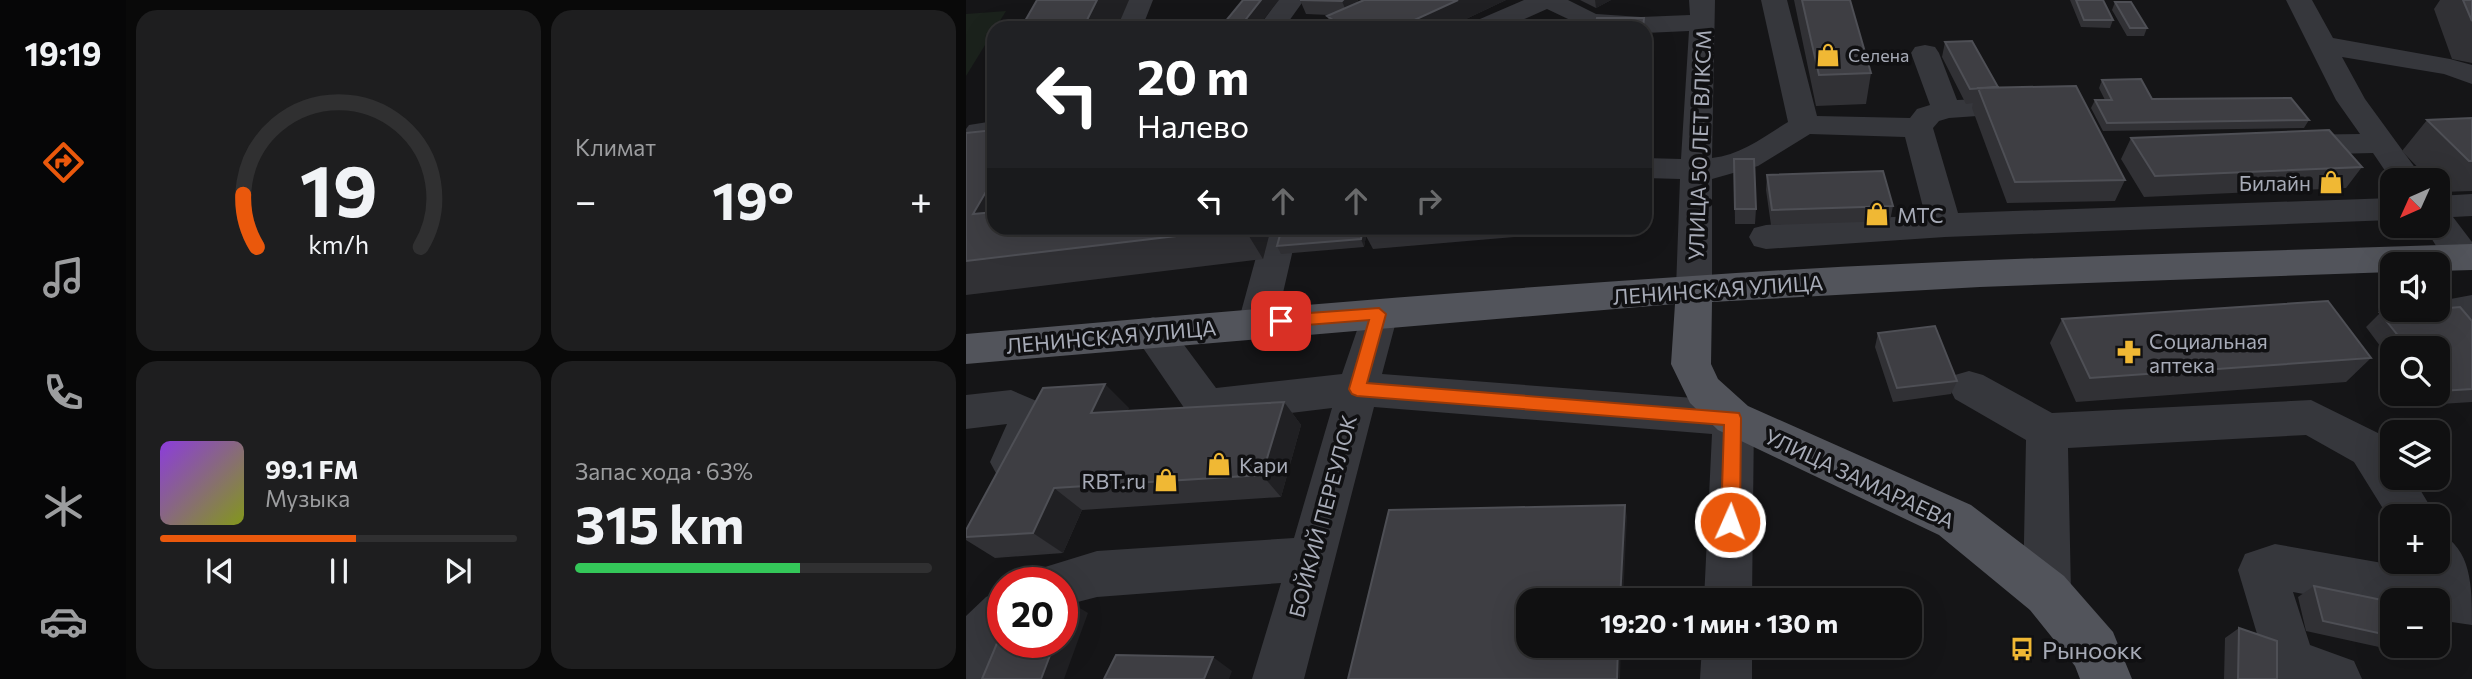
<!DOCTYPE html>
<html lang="ru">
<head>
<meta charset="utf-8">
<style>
	:root { --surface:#101011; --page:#1e1e1f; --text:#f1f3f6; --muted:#9c9d9f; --line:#303031; --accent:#ea580c }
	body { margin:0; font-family:Commissioner,sans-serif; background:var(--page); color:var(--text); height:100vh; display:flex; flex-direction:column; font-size:26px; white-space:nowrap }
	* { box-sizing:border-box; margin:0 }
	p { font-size:23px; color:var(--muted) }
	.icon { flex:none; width:38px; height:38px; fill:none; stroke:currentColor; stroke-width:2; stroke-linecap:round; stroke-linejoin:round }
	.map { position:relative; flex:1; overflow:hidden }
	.sheet { display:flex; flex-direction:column; gap:10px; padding:10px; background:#090909; width:840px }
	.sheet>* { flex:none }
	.hud { position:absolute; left:21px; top:21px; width:665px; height:214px; border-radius:21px; box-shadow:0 7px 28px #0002,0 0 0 2px var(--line); background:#202124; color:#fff; overflow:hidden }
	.needle { width:46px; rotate:225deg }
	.controls { position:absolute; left:1414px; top:168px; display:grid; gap:14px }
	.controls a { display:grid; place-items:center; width:70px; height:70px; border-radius:14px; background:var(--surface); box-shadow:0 7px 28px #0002,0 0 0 2px var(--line); font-size:35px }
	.speed { position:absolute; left:21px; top:567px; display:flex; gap:14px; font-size:35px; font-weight:700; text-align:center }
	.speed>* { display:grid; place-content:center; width:91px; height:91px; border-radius:50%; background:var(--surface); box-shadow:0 7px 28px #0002,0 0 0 2px var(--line); line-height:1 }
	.speed .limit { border:10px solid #d22; background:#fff; color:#111 }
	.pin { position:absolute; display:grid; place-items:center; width:60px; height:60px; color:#fff; margin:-30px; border-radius:14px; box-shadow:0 4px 10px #0006 }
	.me { position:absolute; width:77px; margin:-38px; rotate:2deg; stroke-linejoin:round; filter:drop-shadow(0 0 5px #0008) }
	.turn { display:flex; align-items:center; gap:24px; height:147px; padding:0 35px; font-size:32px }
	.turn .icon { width:91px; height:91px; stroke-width:2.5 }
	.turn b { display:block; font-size:49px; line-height:60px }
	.lanes { display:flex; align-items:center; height:66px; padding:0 35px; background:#0003; justify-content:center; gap:35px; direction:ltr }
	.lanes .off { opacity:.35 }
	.big { font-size:52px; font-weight:700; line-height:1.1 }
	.sheet .widget { flex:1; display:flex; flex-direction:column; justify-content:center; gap:10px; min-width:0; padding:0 24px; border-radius:21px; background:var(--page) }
	.sheet .dial { align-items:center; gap:0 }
	.dial svg { height:182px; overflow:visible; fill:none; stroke:var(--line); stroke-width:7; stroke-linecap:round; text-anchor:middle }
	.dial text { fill:var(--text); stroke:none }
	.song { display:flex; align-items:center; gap:21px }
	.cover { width:84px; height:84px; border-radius:10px; background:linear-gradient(135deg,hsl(270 70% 55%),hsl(70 70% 35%)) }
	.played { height:7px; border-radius:4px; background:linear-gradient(90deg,var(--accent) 55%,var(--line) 55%) }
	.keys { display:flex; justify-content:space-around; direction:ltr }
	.heat { display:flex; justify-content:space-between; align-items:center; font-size:38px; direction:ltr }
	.charge { height:10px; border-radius:5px; background:linear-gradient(90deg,#34c759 63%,var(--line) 0) }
	.sheet .tiles { flex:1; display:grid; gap:10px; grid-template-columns:repeat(2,1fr) }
	.trip { position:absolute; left:550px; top:588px; width:406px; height:70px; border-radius:21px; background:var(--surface); box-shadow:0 7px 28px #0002,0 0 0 2px var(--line); font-weight:700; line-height:70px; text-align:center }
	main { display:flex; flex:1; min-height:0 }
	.tab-bar { display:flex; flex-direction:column; width:126px; justify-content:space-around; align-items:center; background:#060607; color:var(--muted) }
	.tab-bar .icon { width:49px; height:49px }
	.tab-bar .on { color:var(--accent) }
	.tab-bar b { font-size:32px; color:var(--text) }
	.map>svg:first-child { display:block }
</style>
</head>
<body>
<main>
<nav class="tab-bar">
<b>19:19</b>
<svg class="icon on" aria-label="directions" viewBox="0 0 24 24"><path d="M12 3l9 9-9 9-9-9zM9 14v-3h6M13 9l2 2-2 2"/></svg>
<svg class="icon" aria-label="music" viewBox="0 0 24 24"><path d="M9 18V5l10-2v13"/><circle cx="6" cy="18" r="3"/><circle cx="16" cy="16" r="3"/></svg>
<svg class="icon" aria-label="phone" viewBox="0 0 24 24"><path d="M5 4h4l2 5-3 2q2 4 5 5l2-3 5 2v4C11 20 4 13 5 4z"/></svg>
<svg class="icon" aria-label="climate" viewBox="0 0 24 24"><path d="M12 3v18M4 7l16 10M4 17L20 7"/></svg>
<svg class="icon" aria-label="car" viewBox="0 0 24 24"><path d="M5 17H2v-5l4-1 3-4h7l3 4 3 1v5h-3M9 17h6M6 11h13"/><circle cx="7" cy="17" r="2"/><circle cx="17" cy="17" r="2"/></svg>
</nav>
<section class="sheet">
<div class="tiles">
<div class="widget dial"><svg viewBox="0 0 100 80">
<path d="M14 69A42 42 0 1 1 86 69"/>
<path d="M14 69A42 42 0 0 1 8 46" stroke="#ea580c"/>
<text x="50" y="56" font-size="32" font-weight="700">19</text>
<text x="50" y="72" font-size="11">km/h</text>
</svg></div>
<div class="widget"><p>Климат</p>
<div class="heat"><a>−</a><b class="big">19°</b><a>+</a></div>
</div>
<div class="widget">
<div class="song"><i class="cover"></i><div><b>99.1 FM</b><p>Музыка</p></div></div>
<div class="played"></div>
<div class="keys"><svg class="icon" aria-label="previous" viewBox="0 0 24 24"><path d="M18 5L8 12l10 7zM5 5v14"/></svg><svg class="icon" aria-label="pause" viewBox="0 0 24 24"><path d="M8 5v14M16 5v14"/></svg><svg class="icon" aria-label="next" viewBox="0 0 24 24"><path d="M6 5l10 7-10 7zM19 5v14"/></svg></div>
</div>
<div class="widget"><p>Запас хода · 63%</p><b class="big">315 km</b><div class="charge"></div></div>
</div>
</section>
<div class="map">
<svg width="1506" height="679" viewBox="0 0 1506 679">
	<rect width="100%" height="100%" fill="#151517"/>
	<path fill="#1b221c" d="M40,11L0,76V14Z"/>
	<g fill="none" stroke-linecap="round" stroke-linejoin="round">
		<path fill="#36373c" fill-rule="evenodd" d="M161,0H187L176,28H150Z
			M312,0H338L318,28H292Z
			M558,0H602L630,14L675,17L724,15L723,0H749L746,158C775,155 799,136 822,122L795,0H821L851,116L944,118L951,109L964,105L945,53L949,47L959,45L969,47L973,53L991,100L1058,97L1068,100L1073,106L1068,112L983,118L973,121L967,128L992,213L1426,198V220L979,237L800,249L788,246L783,237L788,228L800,225L959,215L939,137L844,134L792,166L746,179V289L741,299L728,303L715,299L710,289L714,179L679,178V158L715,159L723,31L679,33V28H621L581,9L538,28H503L507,22Z
			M1320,0H1346L1367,38L1484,59L1506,65V84L1478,74L1376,57L1399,99L1458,180L1426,181L1407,153L1324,155L1313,152L1308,145L1313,138L1324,135L1394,134L1370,100Z
			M28,121V139L24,140L11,157L0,160V129L3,125Z
			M1506,194V216L1487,217L1506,242V267C1482,274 1469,243 1458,226H1472V196Z
			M298,228H332L310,323L304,333L291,337L278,333L272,323Z
			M1506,295V323L1492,324L1479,320L1473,310L1479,300Z
			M413,300L426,304L432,314L416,374L767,401L782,406L788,418L786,600H738L746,434L408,407L338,679H286L315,583L131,597L96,606V583H72L79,567L131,551L328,538L366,408L240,423L225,418L173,342L168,332L173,322L187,317L201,322L250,388L376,374L400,304Z
			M1003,371L1017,375L1086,413L1345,400L1418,436L1426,448V478H1447L1470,516H1426V523L1388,462L1340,435L1102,448L1105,593L1098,610L1081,616L1064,610L1057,593L1060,440L989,399L983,387L989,375Z
			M45,390L80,405L86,417L61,475L46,481L31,475L24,462L41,424L0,429V395Z
			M1472,532C1506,549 1506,586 1506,625L1472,620V600H1426V611L1327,592L1344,645L1388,661L1396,679H1300V664L1272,570L1279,554L1309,544L1456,570L1452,562H1472Z
			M37,590V642H42L21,679H0V616L20,597Z
			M736,646H786V679H734Z"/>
		<path fill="#52545b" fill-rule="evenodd" d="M1506,244V270L1472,271V264H1426V272L1014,287L746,302L745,364L752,379L782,406L1005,505L1098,576L1147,632L1166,679H1114L1109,666L1064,610L973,535L752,430L724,403L705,364L709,304L0,364V334C242,313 484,292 726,276C985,258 1246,253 1506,244Z"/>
	</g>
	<path fill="#313135" d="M334,0H392L390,4L540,0L481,28H366L361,16L363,15L340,14Z
		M614,0H645L630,8Z
		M828,0H884L905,73L900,104L850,106Z
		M1104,0H1137L1147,20L1144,28L1115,27Z
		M1474,0H1506V63L1486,59L1468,9Z
		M1149,2L1181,28L1178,36H1161L1146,10Z
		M979,42L1032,87L1159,180L1149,201L1041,203L1006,108L1007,103L1000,104L976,57Z
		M1136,80L1186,99L1343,120L1338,128L1137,131L1125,108L1129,100H1139L1133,88Z
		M1506,118V191L1475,192L1472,189V180H1464L1436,151L1461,120Z
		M0,133L28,228H305L297,259L0,295Z
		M1165,138L1396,167L1380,188L1178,197L1155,159Z
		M768,159L790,209L789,224H769Z
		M801,175L927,206L924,221L805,225L800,190Z
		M316,228H652L407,249L400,236L398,247L315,254L311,246Z
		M1414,313L1506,321V402L1459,405L1450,394H1472V348H1426V362L1400,327Z
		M1096,319L1405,358L1380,382L1110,402L1084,343Z
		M912,333L991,381L985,394L927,402L909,347Z
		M318,402L335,425L315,497L116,510L97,553L29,558L0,540V530L163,408L161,411Z
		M1348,586L1426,602V646H1475L1454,656L1340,631L1332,597Z
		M1273,628L1311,679H1258L1259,638Z"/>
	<path fill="#202023" d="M131,0H163L151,28H117Z
		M295,0H313L291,28H273Z
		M377,0H392L382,16L376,1Z
		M492,0H540L481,28H431Z
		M629,0H645L630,8Z
		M28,178V228L7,214Z
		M278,228H305L297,259Z
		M397,229L400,236L398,247L395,239Z
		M139,384L163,408L149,436L125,413Z
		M318,402L335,425L315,497L296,475Z
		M88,488L116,510L97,553L67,533Z
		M659,505L661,517L657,600H654Z
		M104,602L122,613L98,679H75L89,642H96V624Z
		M652,646H655L654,679H651Z
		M247,657L266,671L263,679H238Z"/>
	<path fill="#3e3e43" stroke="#4e4f55" stroke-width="2" d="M71,0H131L117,28H55Z
		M277,0H295L273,28H254Z
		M334,0H377L376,1Z
		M398,0H492L431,28H379L361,16Z
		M836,0H884L905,73L853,75Z
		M1110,0H1137L1147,20H1118Z
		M1497,0H1506V21Z
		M1149,2H1165L1181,28H1164Z
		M631,18H678L677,28H629Z
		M1006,41L1032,87L1004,89L979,42Z
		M1175,79L1186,99L1325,98L1343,120L1141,123L1129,100H1146L1136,80Z
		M1110,86L1159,180L1049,182L1012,88Z
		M1506,118V161H1503L1461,120Z
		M28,130V178L7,214L28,212V228H279H278L0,261V133Z
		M1363,130L1396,167L1189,176L1165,138Z
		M768,159H788L790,209H769Z
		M917,171L927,206L806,210L801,175Z
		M316,228H397L395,239L311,246Z
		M1362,301L1405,358L1124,378L1096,319Z
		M1494,307L1506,321V389L1475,391L1472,387V348H1442L1414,313L1472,310V309Z
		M969,326L991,381L931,388L912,333Z
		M139,384L125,413L318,402L296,475L88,488L67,533L0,537V530L77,388Z
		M659,505L654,600H562V646H652L651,679H382L423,510Z
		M1348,586L1426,602V636L1357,621Z
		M104,602L96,624V603Z
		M1273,628L1311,641V679H1272Z
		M37,629V642H89L75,679H16Z
		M150,655L247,657L238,679H138Z"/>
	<path fill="#ea580c" stroke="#983908" stroke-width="2" d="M413,308L420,314L401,383L773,413L775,418L774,522L771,528L764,531L758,528L755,522L758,425L391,396L386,394L383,389L403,320L315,327L307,321L315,315Z"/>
	<defs>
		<g id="shop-bare" transform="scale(1.89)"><path d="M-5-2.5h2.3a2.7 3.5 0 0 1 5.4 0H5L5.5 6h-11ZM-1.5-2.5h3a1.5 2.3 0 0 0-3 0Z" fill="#f0b834" stroke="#101012" stroke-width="2.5" paint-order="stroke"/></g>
		<g id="pharmacy-bare" transform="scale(1.89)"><path d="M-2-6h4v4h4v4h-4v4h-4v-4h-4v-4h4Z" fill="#f0b834" stroke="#101012" stroke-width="2.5" paint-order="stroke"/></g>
		<g id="bus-bare" transform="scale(1.89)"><path d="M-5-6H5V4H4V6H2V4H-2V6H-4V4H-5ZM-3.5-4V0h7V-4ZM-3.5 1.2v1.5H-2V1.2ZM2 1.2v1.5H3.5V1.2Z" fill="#f0b834" stroke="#101012" stroke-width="2.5" paint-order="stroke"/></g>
	</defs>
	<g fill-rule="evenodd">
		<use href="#shop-bare" x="862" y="55"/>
		<use href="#shop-bare" x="1365" y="182"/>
		<use href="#shop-bare" x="911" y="214"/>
		<use href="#pharmacy-bare" x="1163" y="352"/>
		<use href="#shop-bare" x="253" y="464"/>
		<use href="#shop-bare" x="200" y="480"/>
		<use href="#bus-bare" x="1056" y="649"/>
	</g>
	<g text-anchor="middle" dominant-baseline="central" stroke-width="7" stroke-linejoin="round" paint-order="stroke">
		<g font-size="18" fill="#a7abb7" stroke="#101012" text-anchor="start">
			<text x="882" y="55">Селена</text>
		</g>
		<g font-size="21" fill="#a7abb7" stroke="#101012">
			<text transform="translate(733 145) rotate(-88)">УЛИЦА 50 ЛЕТ ВЛКСМ</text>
			<text transform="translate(752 289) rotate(-4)">ЛЕНИНСКАЯ УЛИЦА</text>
			<text transform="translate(145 336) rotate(-5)">ЛЕНИНСКАЯ УЛИЦА</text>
			<text transform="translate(894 478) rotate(25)">УЛИЦА ЗАМАРАЕВА</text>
			<text transform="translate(356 516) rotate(-75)">БОЙКИЙ ПЕРЕУЛОК</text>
		</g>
		<g font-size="21" fill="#a7abb7" stroke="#101012" text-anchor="start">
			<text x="1345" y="182" text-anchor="end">Билайн</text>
			<text x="931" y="214">МТС</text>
			<text x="1183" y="340">Социальная<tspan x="1183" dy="24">аптека</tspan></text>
			<text x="273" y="464">Кари</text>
			<text x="180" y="480" text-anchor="end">RBT.ru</text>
		</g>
		<g font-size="24" fill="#a7abb7" stroke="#101012" text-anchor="start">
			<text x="1076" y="649">Рыноокк</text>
		</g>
	</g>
</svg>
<div class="controls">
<a><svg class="needle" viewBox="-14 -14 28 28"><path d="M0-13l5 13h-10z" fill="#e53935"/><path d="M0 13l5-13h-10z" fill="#9c9d9f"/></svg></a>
<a><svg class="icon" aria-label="sound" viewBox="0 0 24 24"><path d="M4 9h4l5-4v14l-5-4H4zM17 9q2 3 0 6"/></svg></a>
<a><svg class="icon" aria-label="search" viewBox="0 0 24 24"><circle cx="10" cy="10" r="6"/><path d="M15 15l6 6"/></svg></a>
<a><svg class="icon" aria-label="layers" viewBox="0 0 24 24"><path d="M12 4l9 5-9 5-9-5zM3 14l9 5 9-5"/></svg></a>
<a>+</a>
<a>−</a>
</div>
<div class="speed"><div class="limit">20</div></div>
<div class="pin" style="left:315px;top:321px;background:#d93025"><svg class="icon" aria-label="arrive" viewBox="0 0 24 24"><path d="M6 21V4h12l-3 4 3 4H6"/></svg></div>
<svg class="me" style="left:764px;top:522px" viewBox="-20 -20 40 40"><circle r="17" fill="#ea580c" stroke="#fff" stroke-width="3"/><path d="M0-11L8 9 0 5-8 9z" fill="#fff"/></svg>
<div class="trip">19:20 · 1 мин · 130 m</div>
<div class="hud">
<div class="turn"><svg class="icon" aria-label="left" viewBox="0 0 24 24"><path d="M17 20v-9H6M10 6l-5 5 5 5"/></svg><div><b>20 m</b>Налево</div></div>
<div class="lanes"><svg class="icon" aria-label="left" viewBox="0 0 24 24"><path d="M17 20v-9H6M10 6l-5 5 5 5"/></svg><svg class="icon off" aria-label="ahead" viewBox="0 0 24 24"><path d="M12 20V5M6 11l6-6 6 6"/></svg><svg class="icon off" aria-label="ahead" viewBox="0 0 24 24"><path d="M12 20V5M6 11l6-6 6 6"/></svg><svg class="icon off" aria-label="right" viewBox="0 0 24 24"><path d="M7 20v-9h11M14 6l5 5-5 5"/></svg></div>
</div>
</div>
</main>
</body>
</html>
